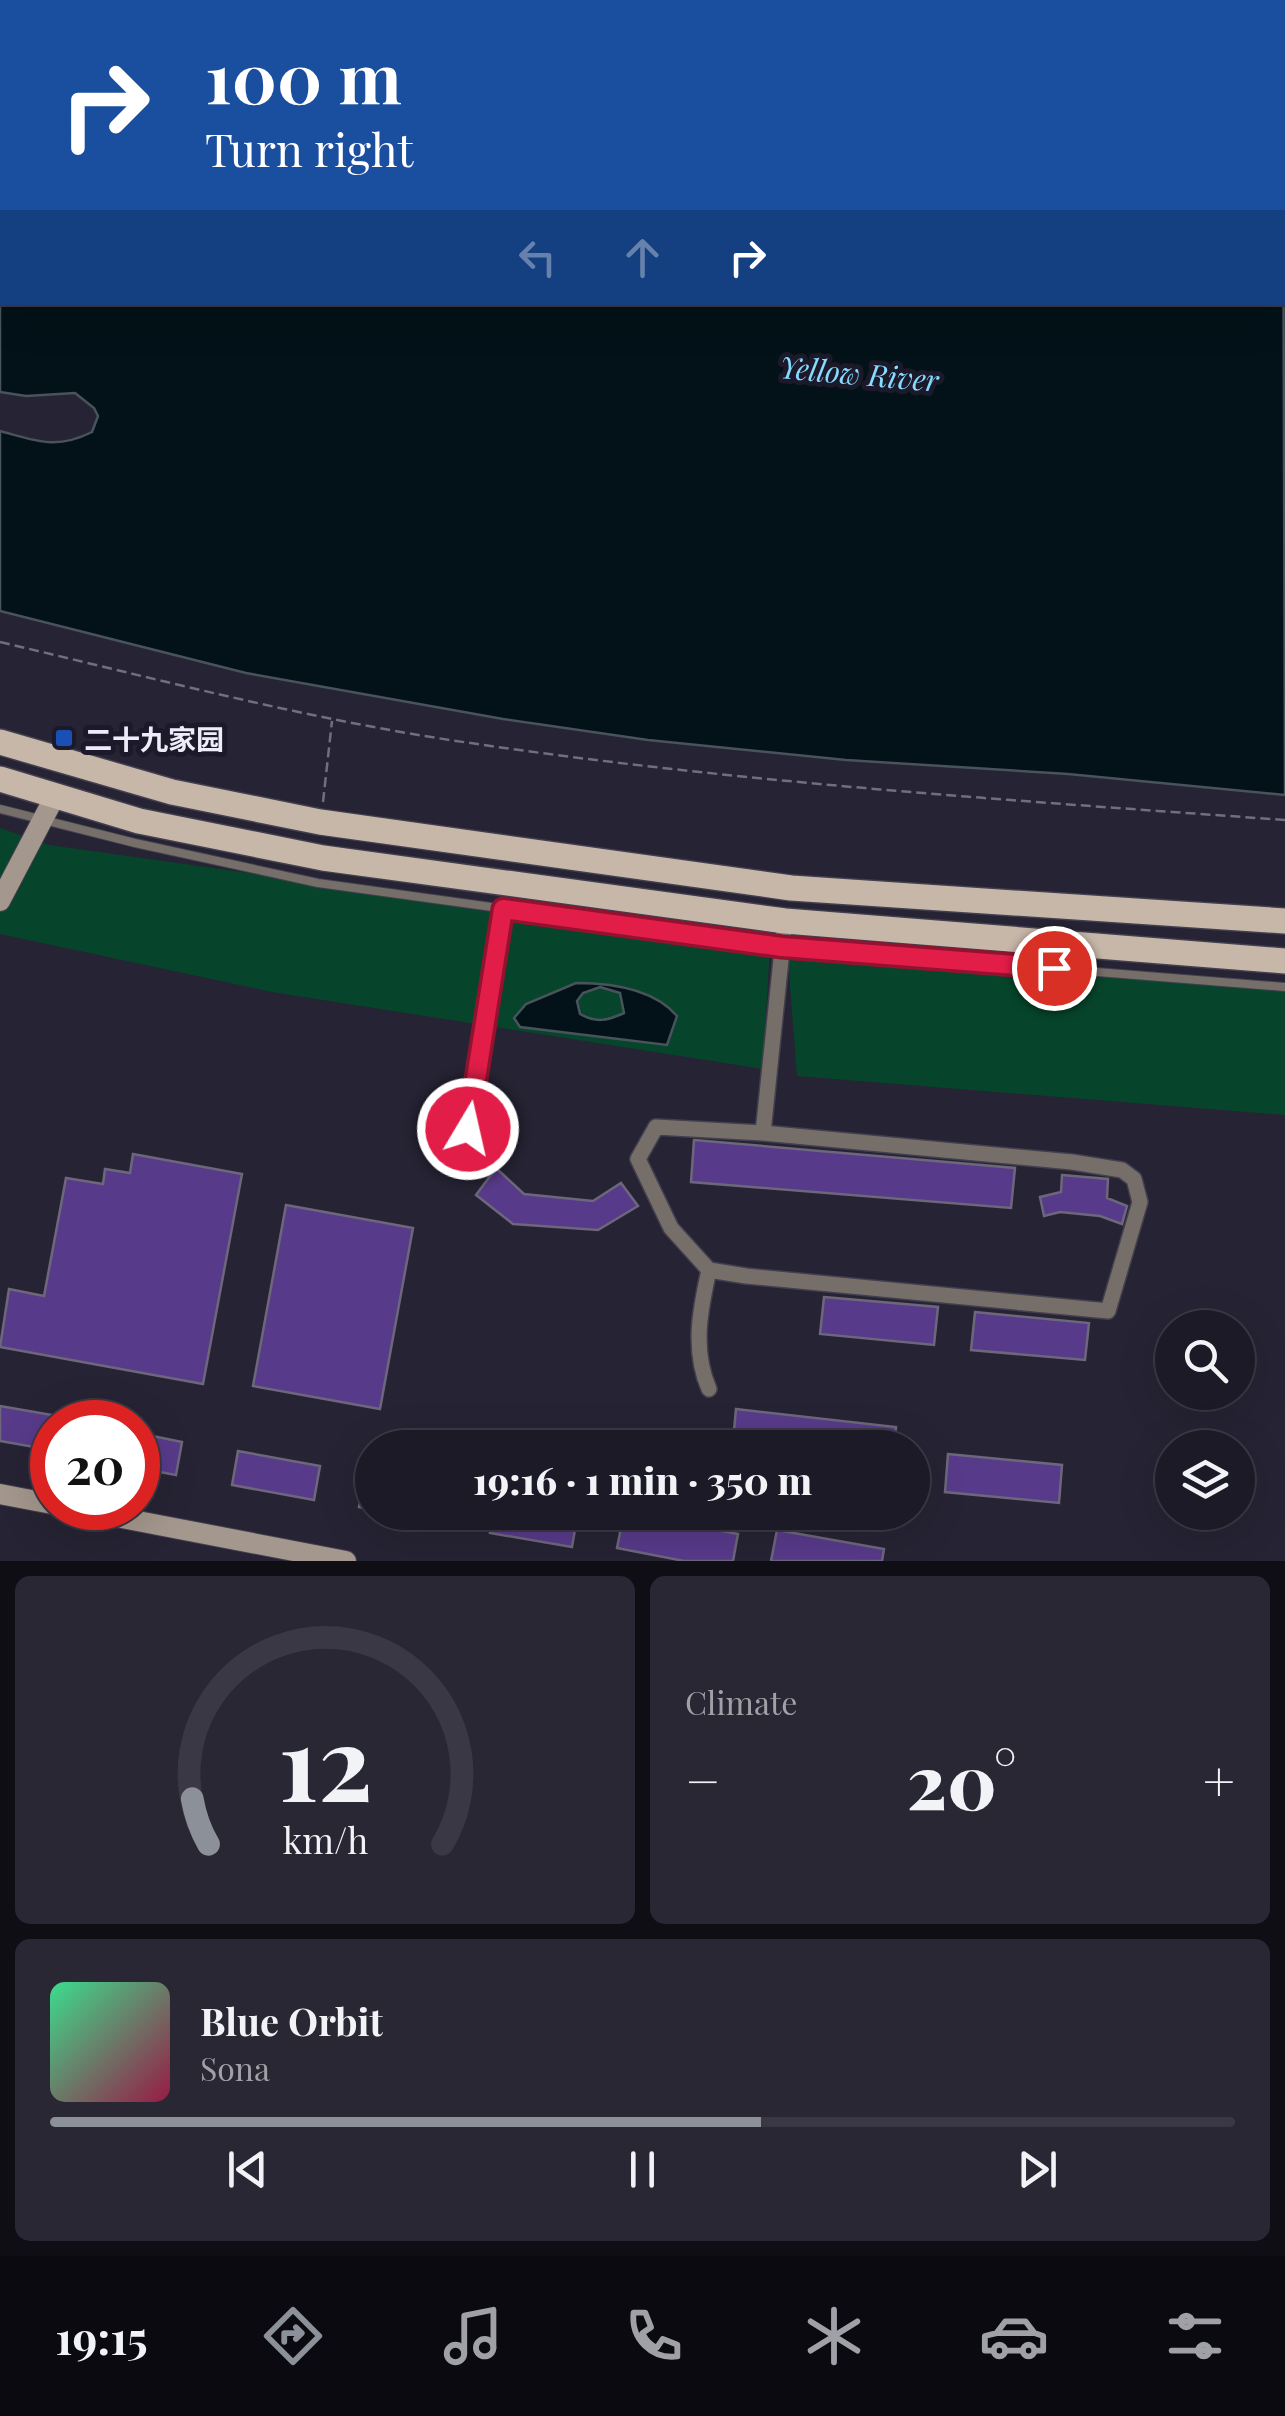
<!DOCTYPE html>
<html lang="en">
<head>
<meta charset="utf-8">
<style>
	:root { --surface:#1c1a27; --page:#292733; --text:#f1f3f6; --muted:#a0a1a7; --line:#3a3844; --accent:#8c9099 }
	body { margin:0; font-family:"Playfair Display","Noto Sans SC",serif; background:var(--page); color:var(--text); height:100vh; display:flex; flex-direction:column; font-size:38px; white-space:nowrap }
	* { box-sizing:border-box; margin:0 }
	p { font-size:32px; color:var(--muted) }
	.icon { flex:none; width:55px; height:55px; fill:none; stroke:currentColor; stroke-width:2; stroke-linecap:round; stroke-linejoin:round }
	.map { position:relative; height:1561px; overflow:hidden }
	.panel { display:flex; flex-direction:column; gap:15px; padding:15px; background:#0f0e15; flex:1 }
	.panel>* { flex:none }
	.top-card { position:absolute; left:0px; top:0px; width:1285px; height:305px; box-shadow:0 10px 40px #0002,0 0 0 2px var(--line); background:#1a4fa0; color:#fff; overflow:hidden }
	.buttons { position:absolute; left:1155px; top:1310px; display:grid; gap:20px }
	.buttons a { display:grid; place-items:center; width:100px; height:100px; border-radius:50%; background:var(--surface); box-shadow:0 10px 40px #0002,0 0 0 2px var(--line); font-size:50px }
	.speed { position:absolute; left:30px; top:1400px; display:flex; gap:20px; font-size:50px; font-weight:700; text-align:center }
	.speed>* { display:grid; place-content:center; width:130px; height:130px; border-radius:50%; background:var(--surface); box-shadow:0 10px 40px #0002,0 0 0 2px var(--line); line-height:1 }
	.speed .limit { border:15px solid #d22; background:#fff; color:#111 }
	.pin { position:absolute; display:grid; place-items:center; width:85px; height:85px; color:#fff; margin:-42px; border:5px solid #fff; border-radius:50%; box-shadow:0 2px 10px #0007 }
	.me { position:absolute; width:110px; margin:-55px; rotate:9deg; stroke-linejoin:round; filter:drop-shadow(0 0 8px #0008) }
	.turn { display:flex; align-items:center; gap:35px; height:210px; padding:0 40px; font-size:45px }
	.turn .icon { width:130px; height:130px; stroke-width:2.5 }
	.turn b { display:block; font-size:70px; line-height:85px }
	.lanes { display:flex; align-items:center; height:95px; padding:0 40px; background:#0003; justify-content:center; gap:50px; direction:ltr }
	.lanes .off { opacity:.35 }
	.big { font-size:75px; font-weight:800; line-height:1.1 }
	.panel .card { flex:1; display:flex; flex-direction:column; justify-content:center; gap:15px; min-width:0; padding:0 35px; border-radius:15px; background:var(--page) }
	.panel .dial { align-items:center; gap:0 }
	.dial svg { height:260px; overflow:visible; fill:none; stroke:var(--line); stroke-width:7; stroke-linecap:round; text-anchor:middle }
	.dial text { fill:var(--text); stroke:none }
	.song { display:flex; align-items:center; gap:30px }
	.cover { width:120px; height:120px; border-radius:15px; background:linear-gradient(135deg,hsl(150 70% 55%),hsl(340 70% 35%)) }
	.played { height:10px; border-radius:5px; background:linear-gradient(90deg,var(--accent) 60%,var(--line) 60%) }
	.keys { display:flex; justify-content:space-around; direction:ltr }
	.heat { display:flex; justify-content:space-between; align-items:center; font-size:55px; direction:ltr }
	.panel .tiles { flex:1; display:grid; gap:15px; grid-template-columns:1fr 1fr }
	.card:last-child { grid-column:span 2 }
	.trip { position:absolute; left:355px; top:1430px; width:575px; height:100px; border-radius:50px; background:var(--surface); box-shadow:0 10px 40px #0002,0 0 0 2px var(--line); font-weight:800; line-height:100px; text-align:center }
	.menu { display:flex; height:160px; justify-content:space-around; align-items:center; background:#0b0a10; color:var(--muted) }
	.menu .icon { width:70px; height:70px }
	.menu .on { color:var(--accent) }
	.menu b { font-size:45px; color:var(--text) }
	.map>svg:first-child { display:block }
</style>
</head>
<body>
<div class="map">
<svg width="1285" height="1561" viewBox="0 0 1285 1561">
	<rect width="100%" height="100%" fill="#262334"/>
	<path fill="#06452b" d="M0,828L49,845L770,946L763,1069L272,992L0,934Z
		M787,948L1285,991V1115L797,1076Z"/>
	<path fill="#031218" stroke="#49535b" stroke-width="2.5" fill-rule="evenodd" d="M0,0L90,2H2V302H1282L1283,113L1285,795L1068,774L846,760L648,740L503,719L246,673L0,611V431C37,441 56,450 92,432L98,416L94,408L75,393L26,396L0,392Z
		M576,983C611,983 653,988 677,1016L667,1045L520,1027L514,1018L526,1004ZM600,987L620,993L624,1013C607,1021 596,1023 580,1014L577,1001L583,993Z"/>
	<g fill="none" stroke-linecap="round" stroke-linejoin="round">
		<path stroke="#031218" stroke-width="28" d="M1282,85L1285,79"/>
	</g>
	<path fill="#583a8a" stroke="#6c677a" stroke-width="2.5" d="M694,1140L1015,1168L1011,1208L691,1182Z
		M133,1154L242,1174L203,1384L0,1347L9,1289L44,1296L66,1178L103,1184L105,1169L130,1173Z
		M496,1168L524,1194L593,1201L621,1183L638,1206L598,1230L513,1224L476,1195Z
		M1062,1175L1108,1179L1107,1198L1127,1206L1122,1224L1100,1216L1060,1212L1044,1216L1040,1197L1061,1192Z
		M286,1205L413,1228L380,1409L253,1386Z
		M824,1297L938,1307L934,1345L820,1334Z
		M975,1312L1089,1323L1085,1360L971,1350Z
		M0,1406L52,1415L46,1449L0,1441Z
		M736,1409L896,1427L894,1448H789L733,1441Z
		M138,1433L182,1442L176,1475L138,1468Z
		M238,1451L320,1466L314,1500L232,1485Z
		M948,1454L1062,1465L1059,1503L945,1492Z
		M366,1467L372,1468V1510L359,1507Z
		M494,1512H578L572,1547L490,1533Z
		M624,1512L738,1534L733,1561H684L617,1548Z
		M777,1530L884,1549L882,1561H771Z"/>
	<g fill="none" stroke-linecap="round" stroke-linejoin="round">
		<g stroke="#423f4f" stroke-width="10">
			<path id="lane" d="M0,809L135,843L318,883L782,947L1285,987
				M469,1129L503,909"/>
		</g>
		<g stroke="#423f4f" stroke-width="18">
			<path id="street" d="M656,1127L763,1133L1072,1162L1122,1170L1134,1179L1140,1202L1108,1311L746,1276L709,1270L671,1228L638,1159Z
				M763,1133L785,921
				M709,1270C700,1310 692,1350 709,1389"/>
		</g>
		<g stroke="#423f4f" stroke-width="22">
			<path id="secondary" d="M0,901L54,798
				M0,1494L52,1504
				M70,1508L346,1561"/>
		</g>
		<g stroke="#423f4f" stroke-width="28">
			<path id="primary" d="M0,742L172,792L320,822L791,888L1285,921
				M0,779L139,821L323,858L785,921L1285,961"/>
		</g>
		<g stroke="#423f4f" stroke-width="30">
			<path id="highway" d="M1019,0L1033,2
				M1210,0L1224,2
				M1282,14H1285
				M1282,49L1285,50"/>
		</g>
		<path stroke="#716f7e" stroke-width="2.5" stroke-dasharray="10 5" stroke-linecap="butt" d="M615,0L630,2
			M0,642C149,677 299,717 450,740C727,782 1006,800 1285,820
			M323,802L332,721"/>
		<use href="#lane" stroke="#766e68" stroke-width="8"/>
		<use href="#street" stroke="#766e68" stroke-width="15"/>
		<use href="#secondary" stroke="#a4978d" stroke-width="20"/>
		<use href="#primary" stroke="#c7b7a9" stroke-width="25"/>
		<use href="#highway" stroke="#e7d4c3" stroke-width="28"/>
	</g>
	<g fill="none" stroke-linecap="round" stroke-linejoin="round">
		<g stroke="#92132f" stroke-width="25">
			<path id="route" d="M468,1129L503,909L782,947L1054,968"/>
		</g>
		<use href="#route" stroke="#e11d48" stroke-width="18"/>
	</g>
	<rect fill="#1a4fb4" stroke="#1c1a2a" stroke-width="4" x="54" y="728" width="20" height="20" rx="5"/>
	<g text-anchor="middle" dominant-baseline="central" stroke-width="10" stroke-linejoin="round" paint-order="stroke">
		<g font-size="28" font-weight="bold" fill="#edecf8" stroke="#1c1a2a" text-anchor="start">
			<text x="84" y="738">二十九家园</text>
		</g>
		<g font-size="30" font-style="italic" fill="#87dbff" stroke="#1c1a2a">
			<text transform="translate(859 373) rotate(5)">Yellow River</text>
		</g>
	</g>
</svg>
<div class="buttons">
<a><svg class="icon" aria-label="search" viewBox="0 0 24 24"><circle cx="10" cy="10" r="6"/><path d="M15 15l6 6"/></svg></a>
<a><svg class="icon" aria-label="layers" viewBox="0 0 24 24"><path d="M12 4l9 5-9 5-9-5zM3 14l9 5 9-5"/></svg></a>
</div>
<div class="speed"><div class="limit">20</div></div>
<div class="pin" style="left:1054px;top:968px;background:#d93025"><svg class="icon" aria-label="arrive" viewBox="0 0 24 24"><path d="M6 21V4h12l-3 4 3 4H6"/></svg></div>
<svg class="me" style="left:468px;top:1129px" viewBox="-20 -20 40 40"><circle r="17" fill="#e11d48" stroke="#fff" stroke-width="3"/><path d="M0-11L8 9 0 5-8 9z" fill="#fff"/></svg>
<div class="trip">19:16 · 1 min · 350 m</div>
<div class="top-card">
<div class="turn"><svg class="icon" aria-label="right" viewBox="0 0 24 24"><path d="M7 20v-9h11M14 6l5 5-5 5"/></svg><div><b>100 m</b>Turn right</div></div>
<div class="lanes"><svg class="icon off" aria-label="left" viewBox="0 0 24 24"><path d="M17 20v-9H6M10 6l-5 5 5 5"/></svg><svg class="icon off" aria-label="ahead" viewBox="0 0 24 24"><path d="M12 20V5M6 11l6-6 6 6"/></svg><svg class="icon" aria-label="right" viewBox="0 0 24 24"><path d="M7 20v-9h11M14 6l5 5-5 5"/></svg></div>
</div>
</div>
<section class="panel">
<div class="tiles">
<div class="card dial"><svg viewBox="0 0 100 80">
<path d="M14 69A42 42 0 1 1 86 69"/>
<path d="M14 69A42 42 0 0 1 9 55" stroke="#8c9099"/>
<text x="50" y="56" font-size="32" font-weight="700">12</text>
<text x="50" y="72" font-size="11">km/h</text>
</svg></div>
<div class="card"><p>Climate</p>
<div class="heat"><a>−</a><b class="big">20°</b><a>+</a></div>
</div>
<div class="card">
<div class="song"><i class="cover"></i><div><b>Blue Orbit</b><p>Sona</p></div></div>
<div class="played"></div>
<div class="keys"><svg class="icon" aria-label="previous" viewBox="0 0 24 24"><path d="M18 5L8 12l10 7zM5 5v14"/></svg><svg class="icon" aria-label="pause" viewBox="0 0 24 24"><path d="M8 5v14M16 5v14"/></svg><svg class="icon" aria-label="next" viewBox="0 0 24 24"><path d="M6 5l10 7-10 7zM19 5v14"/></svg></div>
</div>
</div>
</section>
<nav class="menu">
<b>19:15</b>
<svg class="icon on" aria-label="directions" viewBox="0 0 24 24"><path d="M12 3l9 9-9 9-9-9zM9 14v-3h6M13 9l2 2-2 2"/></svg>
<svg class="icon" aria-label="music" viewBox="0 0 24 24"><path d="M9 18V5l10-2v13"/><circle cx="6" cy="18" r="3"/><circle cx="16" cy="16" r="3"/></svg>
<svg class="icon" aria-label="phone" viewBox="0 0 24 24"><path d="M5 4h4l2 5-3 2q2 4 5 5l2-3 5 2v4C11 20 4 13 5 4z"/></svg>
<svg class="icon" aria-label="climate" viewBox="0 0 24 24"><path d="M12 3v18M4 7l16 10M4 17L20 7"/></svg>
<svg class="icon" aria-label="car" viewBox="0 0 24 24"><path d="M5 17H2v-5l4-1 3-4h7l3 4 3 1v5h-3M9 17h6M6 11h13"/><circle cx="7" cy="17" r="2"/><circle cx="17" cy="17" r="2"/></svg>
<svg class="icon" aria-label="filters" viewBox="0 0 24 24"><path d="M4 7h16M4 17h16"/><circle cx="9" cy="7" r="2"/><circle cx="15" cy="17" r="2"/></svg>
</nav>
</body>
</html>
